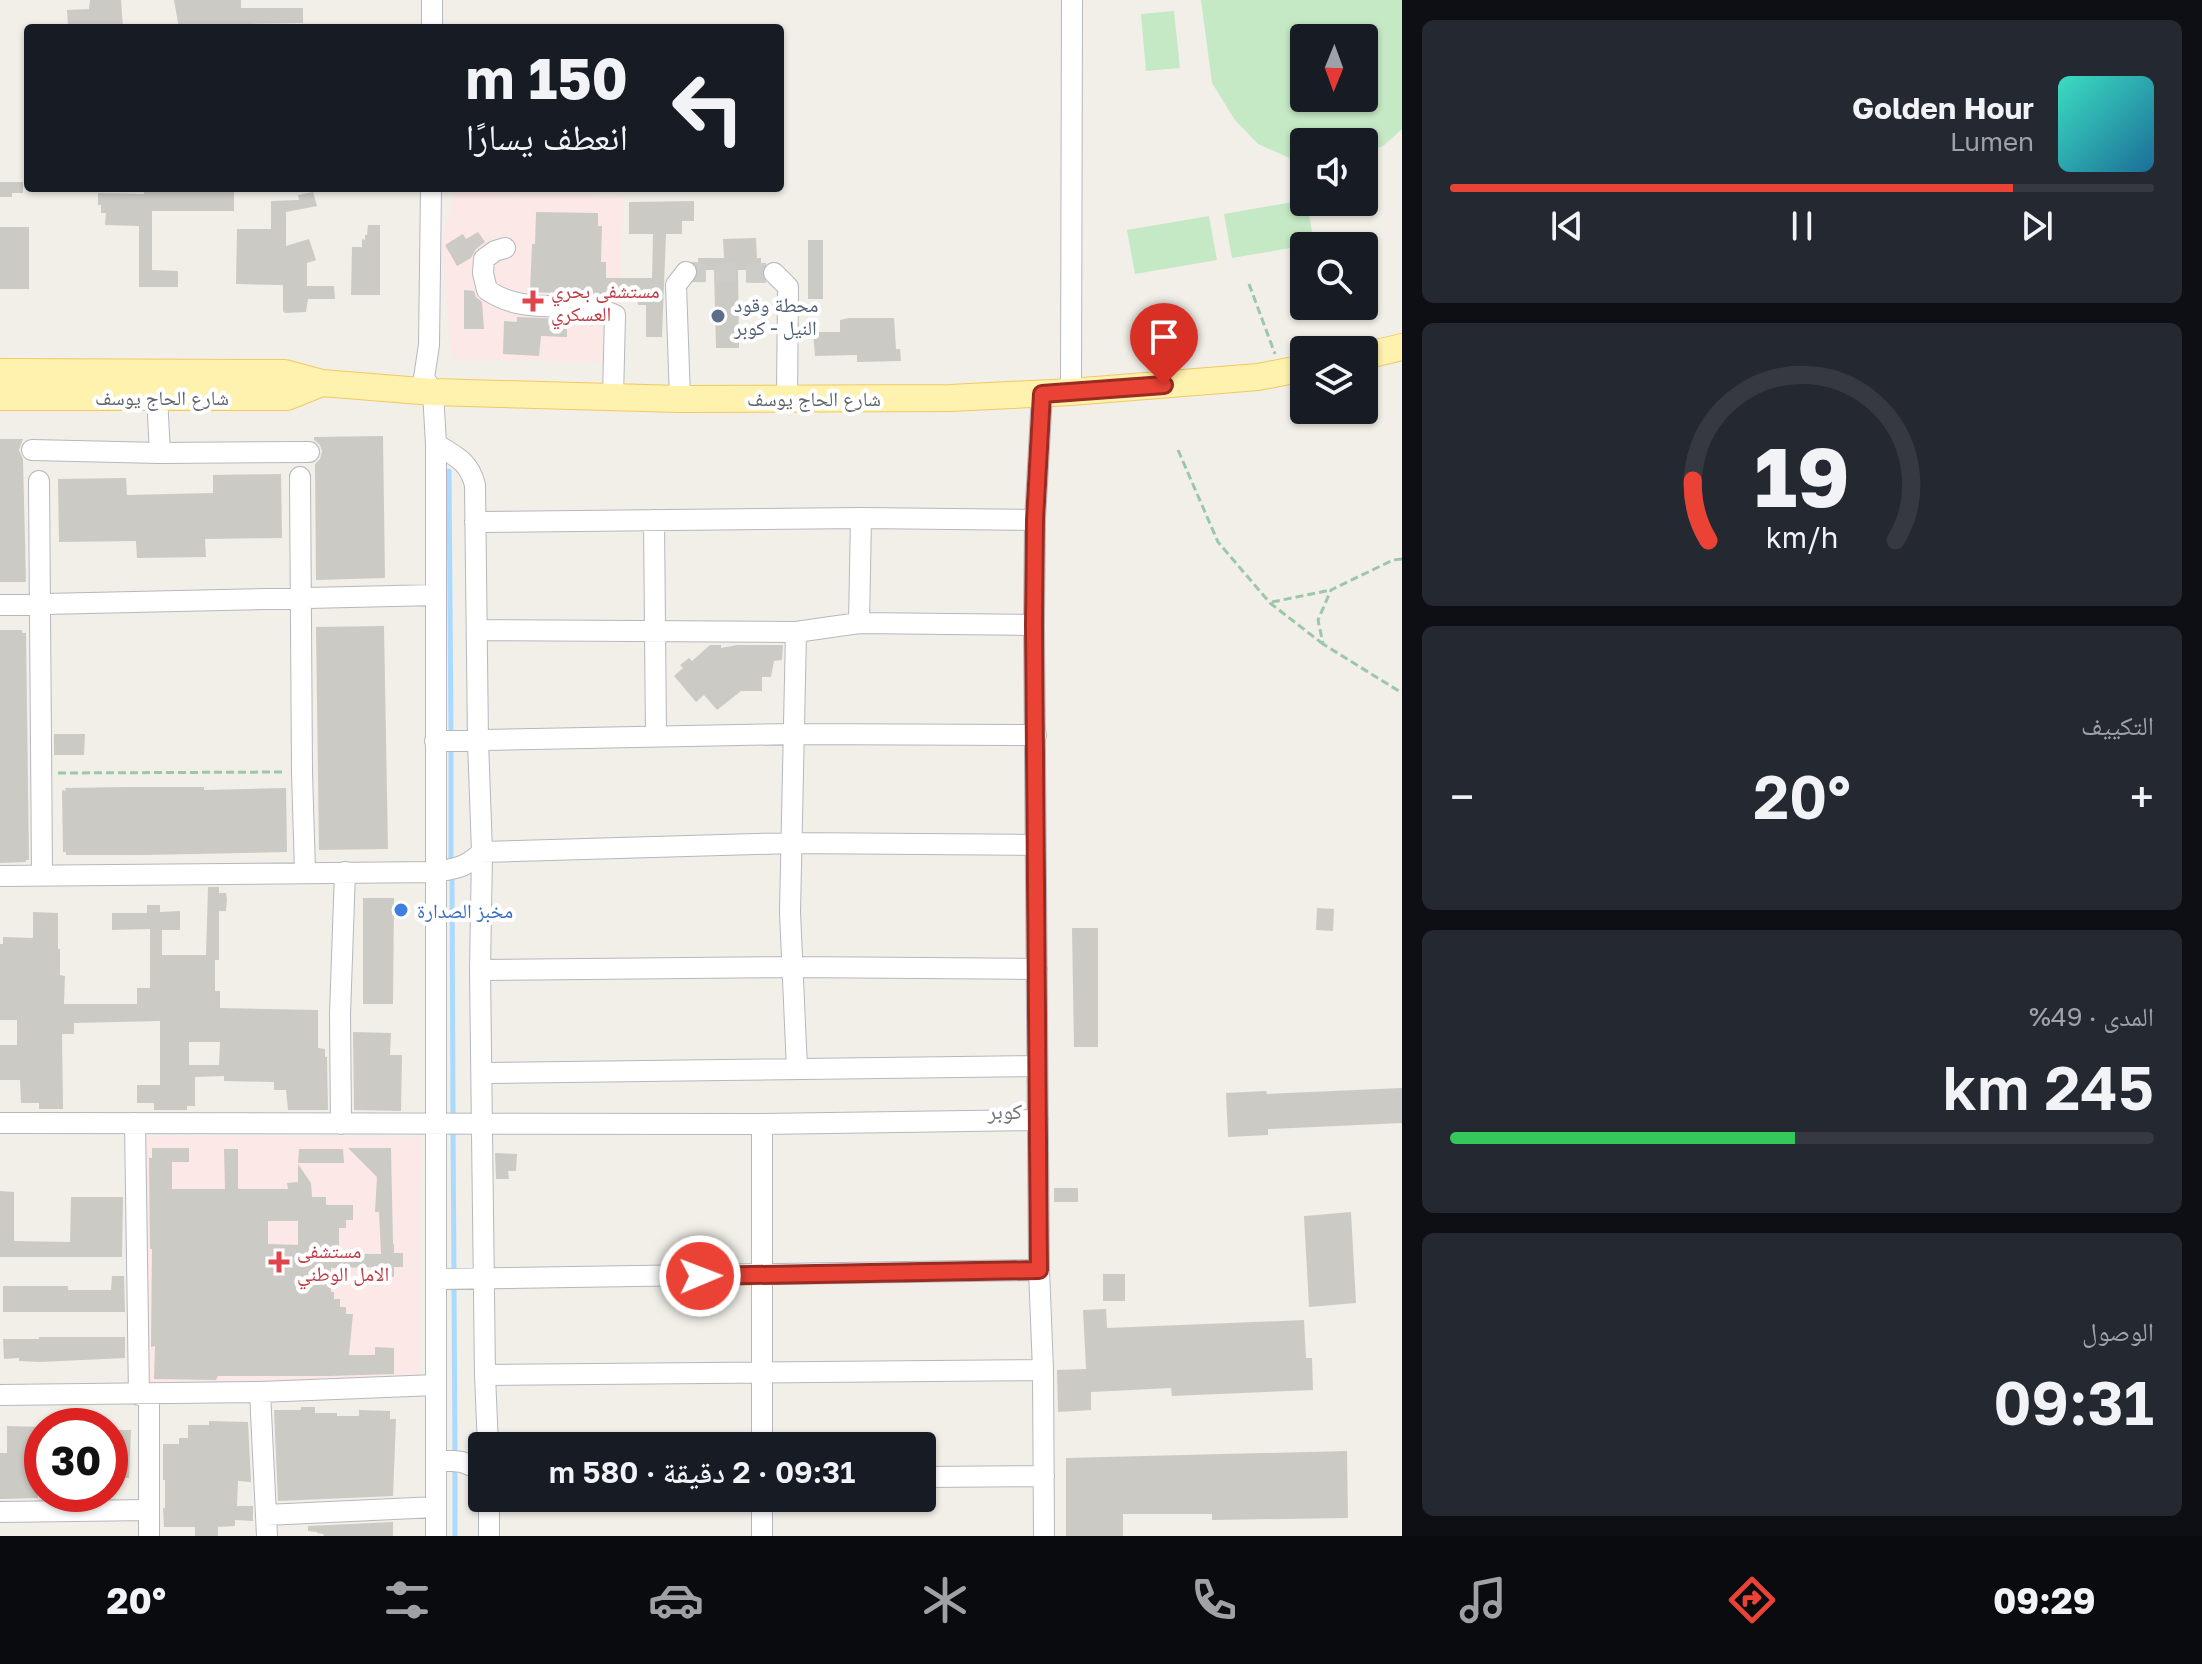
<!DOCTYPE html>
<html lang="ar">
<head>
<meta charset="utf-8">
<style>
	:root { --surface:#171b24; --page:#242831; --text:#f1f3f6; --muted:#9ea1a6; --line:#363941; --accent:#ea4335 }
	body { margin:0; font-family:"Golos Text","Noto Naskh Arabic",sans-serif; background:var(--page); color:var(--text); direction:rtl; height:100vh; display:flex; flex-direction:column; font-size:30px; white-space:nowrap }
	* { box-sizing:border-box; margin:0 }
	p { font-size:26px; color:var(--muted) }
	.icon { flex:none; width:44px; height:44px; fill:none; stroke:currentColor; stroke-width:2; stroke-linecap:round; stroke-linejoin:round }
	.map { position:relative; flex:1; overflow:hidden; direction:ltr }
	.drawer { display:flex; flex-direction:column; gap:20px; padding:20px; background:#0d0f14; width:800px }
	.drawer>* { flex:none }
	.banner { position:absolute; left:24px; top:24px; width:760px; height:168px; border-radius:8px; box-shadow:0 2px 6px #0004; direction:rtl; background:#171b24; color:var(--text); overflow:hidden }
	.needle { width:52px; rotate:181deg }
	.buttons { position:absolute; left:1290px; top:24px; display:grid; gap:16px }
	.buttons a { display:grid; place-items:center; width:88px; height:88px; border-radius:8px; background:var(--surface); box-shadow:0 2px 6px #0004; font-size:40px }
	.speed { position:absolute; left:24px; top:1408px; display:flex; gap:16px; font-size:40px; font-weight:700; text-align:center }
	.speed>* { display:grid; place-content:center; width:104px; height:104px; border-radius:50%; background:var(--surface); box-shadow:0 2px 6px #0004; line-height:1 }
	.speed .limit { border:12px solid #d22; background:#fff; color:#111 }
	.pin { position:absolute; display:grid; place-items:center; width:68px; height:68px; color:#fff; margin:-82px -34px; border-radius:50% 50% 50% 0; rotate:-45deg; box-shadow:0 0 8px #0007 }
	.pin .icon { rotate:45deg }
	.me { position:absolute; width:88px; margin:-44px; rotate:89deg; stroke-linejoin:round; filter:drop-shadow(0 0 6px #0008) }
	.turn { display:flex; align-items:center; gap:28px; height:168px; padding:0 24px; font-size:36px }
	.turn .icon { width:104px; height:104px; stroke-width:2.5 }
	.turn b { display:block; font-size:56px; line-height:68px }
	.big { font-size:60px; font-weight:600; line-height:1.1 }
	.drawer .widget { flex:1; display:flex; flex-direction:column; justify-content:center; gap:12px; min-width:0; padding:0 28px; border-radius:12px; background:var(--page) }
	.drawer .dial { align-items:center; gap:0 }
	.dial svg { height:208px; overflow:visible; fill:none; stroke:var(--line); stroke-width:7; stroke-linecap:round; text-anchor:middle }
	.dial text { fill:var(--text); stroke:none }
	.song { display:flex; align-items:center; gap:24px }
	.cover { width:96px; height:96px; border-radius:12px; background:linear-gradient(135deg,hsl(170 70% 55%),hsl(200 70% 35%)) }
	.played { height:8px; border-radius:4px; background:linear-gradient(90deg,var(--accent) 80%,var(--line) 80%) }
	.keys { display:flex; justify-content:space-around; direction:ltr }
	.heat { display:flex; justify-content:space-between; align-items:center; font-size:44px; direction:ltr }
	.charge { height:12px; border-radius:6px; background:linear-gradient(90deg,#34c759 49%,var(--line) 0) }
	.trip { position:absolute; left:468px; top:1432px; width:468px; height:80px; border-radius:8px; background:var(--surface); box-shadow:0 2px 6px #0004; font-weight:600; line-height:80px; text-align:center; direction:rtl }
	.menu { display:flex; height:128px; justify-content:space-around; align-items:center; background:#090b0e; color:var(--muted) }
	.menu .icon { width:56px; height:56px }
	.menu .on { color:var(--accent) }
	.menu b { font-size:36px; color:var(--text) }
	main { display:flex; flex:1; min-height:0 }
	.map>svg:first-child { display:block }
</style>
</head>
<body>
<main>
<section class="drawer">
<div class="widget">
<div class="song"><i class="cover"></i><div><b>Golden Hour</b><p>Lumen</p></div></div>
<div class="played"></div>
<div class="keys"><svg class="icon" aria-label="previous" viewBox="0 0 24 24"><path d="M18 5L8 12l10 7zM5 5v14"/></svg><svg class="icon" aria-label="pause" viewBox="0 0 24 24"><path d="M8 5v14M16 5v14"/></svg><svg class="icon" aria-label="next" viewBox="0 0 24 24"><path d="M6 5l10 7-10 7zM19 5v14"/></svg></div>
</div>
<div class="widget dial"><svg viewBox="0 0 100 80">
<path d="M14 69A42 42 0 1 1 86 69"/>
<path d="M14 69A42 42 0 0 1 8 46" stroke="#ea4335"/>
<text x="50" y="56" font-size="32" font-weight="700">19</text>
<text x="50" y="72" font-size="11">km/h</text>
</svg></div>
<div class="widget"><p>التكييف</p>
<div class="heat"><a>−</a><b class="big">20°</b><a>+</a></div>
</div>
<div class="widget"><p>المدى · 49%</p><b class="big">245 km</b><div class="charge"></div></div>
<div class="widget"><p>الوصول</p><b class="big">09:31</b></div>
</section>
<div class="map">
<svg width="1402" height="1536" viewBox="0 0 1402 1536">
	<rect width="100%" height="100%" fill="#f1efe8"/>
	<path fill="#fce8e6" d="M455,191L623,195L619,362L451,359L442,242Z
		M138,1136L421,1137L419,1389L140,1387Z"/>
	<path fill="#c5e8c5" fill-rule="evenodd" d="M1201,0H1402V129L1383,146L1364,153V142H1304V162L1301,163L1258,144L1235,120L1212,83ZM1304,38H1364V98H1304Z
		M1174,11L1180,68L1146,71L1141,14Z
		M1304,200L1307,202L1314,244L1232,258L1224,214Z
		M1209,216L1217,260L1135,274L1127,230Z"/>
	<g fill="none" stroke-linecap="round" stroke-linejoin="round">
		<path stroke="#aadaff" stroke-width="5" d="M449,471L451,734
			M451,744V862
			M452,876L453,1118
			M453,1128L454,1274
			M454,1284L455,1458
			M455,1536V1468"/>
	</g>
	<path fill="#cccac5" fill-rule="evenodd" d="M90,0H121L123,28H68L67,10L89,9Z
		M174,0H241V8H303V23L246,24V28H179Z
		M0,182H23V193H12V197H0Z
		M234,189V211H152V270L178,271V287H139V226L105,225L106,213H101V205H98V193L144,194V190Z
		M313,192L317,206L286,212V246L309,239L316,260L307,263V286H334L335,299H308L306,312L285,313L283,311V285L236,284L237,229H271V201L299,200L298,195Z
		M694,201V221H682V234H666L662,337H646V305H638L637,296L530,292L532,244H535L536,212L598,213V226H602L601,262H606V278H652L653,234H629V202Z
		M368,225H380V295H351L352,247H362V239L365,240V235H367Z
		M0,227H29V289H0Z
		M478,232L485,242L476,249L471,258L457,266L445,245L463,234L466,239Z
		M756,238L757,258H761V270H738L739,348H716L714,270H699L698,258H724L723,239Z
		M808,240H823V299H808Z
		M464,290L474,291L476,297L482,302L484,329H464Z
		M517,317L567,319V337L541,336L539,356L503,354L504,321L517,322Z
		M849,318H894L896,349H900L901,361L857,362V355L815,356L813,332H840V320Z
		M383,436L385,578L316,580L315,464L320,459L322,451L320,445L314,440V437Z
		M0,439H23L19,450L23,459L26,582H0Z
		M281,474L282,538L205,539L206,557L137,558L136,541L59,542L58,479L126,478L127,495L213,493V475Z
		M384,626L388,849L319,850L316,627Z
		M0,630H22V633H26L29,860H26V862L0,863Z
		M710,645H721V648L737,645H783L782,660L774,661L771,677H762V691H741L717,710L704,695L696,702L674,676L683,668L680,665L689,658L692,661Z
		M54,734H85L84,755H54Z
		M127,787H204V790L286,788L287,852L143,855H66V852H63L62,790L66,791L65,788Z
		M208,887H219V893H226L227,899L226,911H219V960H215V991H220V1008L318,1010V1048L325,1049V1057H327L328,1110H288L286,1090H274V1082L224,1081V1076L195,1077V1106H187V1110H154V1103H137V1085H160V1021L74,1023V1034H62L63,1109H39V1103H21L20,1080H0V1045H17V1020H0V944H3V937L33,938V912L58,913V949H60V975L65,976L64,1004H137V988H150V929L112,930V913H147V905H160V912L180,911V930H162V955H206ZM189,1042H220L219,1065H189Z
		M363,898H394L393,1004H363Z
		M1317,908L1334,909L1333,931L1316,930Z
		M1072,928H1098V1047H1074Z
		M353,1032L391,1033L390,1055H402L401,1111L354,1110Z
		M1402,1088V1123L1268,1129V1135L1228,1137L1226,1093L1266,1091L1267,1094Z
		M152,1148H189V1162H172V1189H225L224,1149H238V1189H288L287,1183L298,1182V1164L311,1183L312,1197H326V1205H353V1220H346V1228H339V1254H381L379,1212H375L377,1177L348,1148H391L393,1244H394V1253H403V1267H394V1277L380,1276V1267L331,1268V1292H334V1299H340V1307H346V1314H353L349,1355H375V1347L394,1348V1374L330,1376H218L216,1380L154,1379L155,1346L151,1347L152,1249H150L149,1158H152ZM268,1221H298V1245L268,1244Z
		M299,1149H343L344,1163H298Z
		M495,1153L517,1154L516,1171H508L509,1179H496Z
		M1054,1188H1078V1202H1054Z
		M0,1191L14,1192V1241L70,1242L71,1197H123L122,1257H0Z
		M1351,1212L1356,1303L1309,1307L1304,1216Z
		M1103,1274H1125V1301H1103Z
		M112,1276H124L125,1312H3V1286H68V1290H111Z
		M1106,1309L1107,1328L1304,1320L1306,1358H1312L1313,1390L1172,1396L1171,1388L1091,1392V1410L1058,1412L1057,1370L1086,1369L1083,1310Z
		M39,1337H125V1358L40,1362L19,1361V1358L4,1359L3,1339H39Z
		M301,1407H315V1413H337V1416H359V1410L390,1411V1419H396L393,1496L278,1501L274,1410H301Z
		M209,1421L248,1422L251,1482L238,1481L237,1506H253V1521L235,1520V1526L218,1527V1536H195V1527H164L163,1508H165V1480H163V1444H179V1438H188V1425H209Z
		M7,1426L42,1427V1468H38V1498L0,1499V1453H7Z
		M110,1430H131L129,1478H110Z
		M1347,1451L1348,1518L1212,1520V1514H1123V1536H1066V1458Z
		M393,1522V1536H324L323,1534L317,1533V1532L308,1531V1526Z"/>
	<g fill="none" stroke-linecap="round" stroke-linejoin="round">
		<path stroke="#ccccc8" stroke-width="20" stroke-dasharray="20 10" stroke-linecap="butt" d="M686,272L774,273"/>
		<g stroke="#b5b8bc" stroke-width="22">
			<path id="minor" d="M432,28V0
				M431,188L429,345L424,378L433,392L436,444V1536
				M505,248L495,251L484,259L483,273L487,290C530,319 573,296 615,315L613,397
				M774,273L788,287L787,398
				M1071,392L1072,0
				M1042,394L1035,520L1034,625L1039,1270L1043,1370L1044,1536
				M157,397L160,453
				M680,399L676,285L686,272
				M436,444C455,456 469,461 475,485L478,741L482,852L480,970L485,1375L488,1446
				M32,450L160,453L309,452
				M300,477L302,772L305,872
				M39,481L42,875
				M654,520L656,736
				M475,522L861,518L1035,520
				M0,605L436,595
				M859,623L861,518
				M477,630L796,632L859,623L1034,625
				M796,632L790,912L797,1069
				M435,741L794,734L1036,735
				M0,876L435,872C457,868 465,868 482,852L792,843L1035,845
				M480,970L793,967L1037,969
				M482,1073L1037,1066
				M0,1123L762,1124L1038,1120
				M135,1123L139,1395
				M341,1124L340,1014L345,872
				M762,1124V1446
				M436,1279L1039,1270
				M485,1375L1043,1370
				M260,1392L267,1536
				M0,1395L260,1392L436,1385
				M436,1459L462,1462L482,1470
				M922,1477L1044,1476
				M489,1498V1536
				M0,1512L149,1510
				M266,1515L436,1507
				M149,1536V1394
				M762,1536V1498"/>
		</g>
		<g stroke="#f2c960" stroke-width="28">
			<path id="major" d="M1364,356L1402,347
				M0,372L285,373L322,383L433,392L680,399L950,398L1071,392L1258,377L1304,368
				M0,397H287L322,383"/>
		</g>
		<path stroke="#9cc7a9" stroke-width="3" stroke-dasharray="8 4" stroke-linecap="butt" d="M1249,284L1275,354
			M1178,450L1218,542L1270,603L1323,644
			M1402,559L1393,560L1331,590L1318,620L1323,644L1402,693
			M1272,602L1331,590
			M58,773L286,772"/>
		<use href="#minor" stroke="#fff" stroke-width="20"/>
		<use href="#major" stroke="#fff2af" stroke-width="26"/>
	</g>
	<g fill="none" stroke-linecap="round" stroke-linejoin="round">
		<g stroke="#982c22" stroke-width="20">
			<path id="route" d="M700,1276L1039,1270L1034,625L1035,520L1042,394L1164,385"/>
		</g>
		<use href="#route" stroke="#ea4335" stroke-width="14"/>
	</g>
	<g fill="#e0444e" stroke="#fff" stroke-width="3">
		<path d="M529 289h8v8h8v8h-8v8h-8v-8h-8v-8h8z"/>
		<path d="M275 1250h8v8h8v8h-8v8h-8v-8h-8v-8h8z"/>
	</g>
	<circle fill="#5c6f8a" stroke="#fff" stroke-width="3" cx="718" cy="316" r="8"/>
	<circle fill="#3f7fe0" stroke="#fff" stroke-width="3" cx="401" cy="910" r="8"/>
	<g text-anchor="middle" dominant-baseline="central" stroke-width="8" stroke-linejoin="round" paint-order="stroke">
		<g font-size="20" fill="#be3a42" stroke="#fff" text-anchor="start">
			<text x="551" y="290">مستشفى بحري<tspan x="551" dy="23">العسكري</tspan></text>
			<text x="297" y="1250">مستشفى<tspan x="297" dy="23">الامل الوطني</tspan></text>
		</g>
		<g font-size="20" fill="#4e5e75" stroke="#fff" text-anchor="start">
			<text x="734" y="304">محطة وقود<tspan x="734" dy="23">النيل - كوبر</tspan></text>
		</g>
		<g font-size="20" fill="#5f6368" stroke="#fff">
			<text x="162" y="397">شارع الحاج يوسف</text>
			<text x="814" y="398">شارع الحاج يوسف</text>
		</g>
		<g font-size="20" fill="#366cbe" stroke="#fff" text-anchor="start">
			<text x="417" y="910">مخبز الصدارة</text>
		</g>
		<g font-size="22" fill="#70757a" stroke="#fff">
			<text x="1005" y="1110">كوبر</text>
		</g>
	</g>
</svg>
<div class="buttons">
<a><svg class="needle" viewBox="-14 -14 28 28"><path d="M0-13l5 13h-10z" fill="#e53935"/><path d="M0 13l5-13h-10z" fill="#9ea1a6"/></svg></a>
<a><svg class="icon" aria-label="sound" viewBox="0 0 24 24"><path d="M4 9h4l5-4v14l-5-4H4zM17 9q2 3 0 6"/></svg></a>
<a><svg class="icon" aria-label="search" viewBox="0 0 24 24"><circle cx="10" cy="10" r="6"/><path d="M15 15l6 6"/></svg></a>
<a><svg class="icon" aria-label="layers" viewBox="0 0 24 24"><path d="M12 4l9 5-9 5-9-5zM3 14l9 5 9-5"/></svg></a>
</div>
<div class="speed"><div class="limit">30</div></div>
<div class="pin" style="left:1164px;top:385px;background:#d93025"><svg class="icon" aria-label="arrive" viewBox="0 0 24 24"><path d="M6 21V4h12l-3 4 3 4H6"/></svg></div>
<svg class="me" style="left:700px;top:1276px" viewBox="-20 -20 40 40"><circle r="17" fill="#ea4335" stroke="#fff" stroke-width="3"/><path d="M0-11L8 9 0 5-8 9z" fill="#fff"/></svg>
<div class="trip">09:31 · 2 دقيقة · 580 m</div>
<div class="banner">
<div class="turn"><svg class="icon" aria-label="left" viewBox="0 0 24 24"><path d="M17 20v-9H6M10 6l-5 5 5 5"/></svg><div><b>150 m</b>انعطف يسارًا</div></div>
</div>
</div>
</main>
<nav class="menu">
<b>09:29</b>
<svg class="icon on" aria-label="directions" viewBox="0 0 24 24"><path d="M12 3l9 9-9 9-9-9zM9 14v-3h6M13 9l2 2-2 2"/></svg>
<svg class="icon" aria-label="music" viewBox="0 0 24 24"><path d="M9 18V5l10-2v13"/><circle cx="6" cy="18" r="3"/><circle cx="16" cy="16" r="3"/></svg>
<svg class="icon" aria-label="phone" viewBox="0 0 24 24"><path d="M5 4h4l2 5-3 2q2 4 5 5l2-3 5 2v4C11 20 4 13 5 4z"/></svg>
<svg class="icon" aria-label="climate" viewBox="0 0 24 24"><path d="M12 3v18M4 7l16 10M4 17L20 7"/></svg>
<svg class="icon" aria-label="car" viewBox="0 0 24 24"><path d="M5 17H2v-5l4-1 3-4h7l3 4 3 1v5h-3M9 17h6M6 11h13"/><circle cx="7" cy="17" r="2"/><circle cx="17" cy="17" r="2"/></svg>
<svg class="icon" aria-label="filters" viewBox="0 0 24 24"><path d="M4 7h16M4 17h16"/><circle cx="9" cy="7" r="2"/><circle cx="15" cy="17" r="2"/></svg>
<b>20°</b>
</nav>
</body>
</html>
